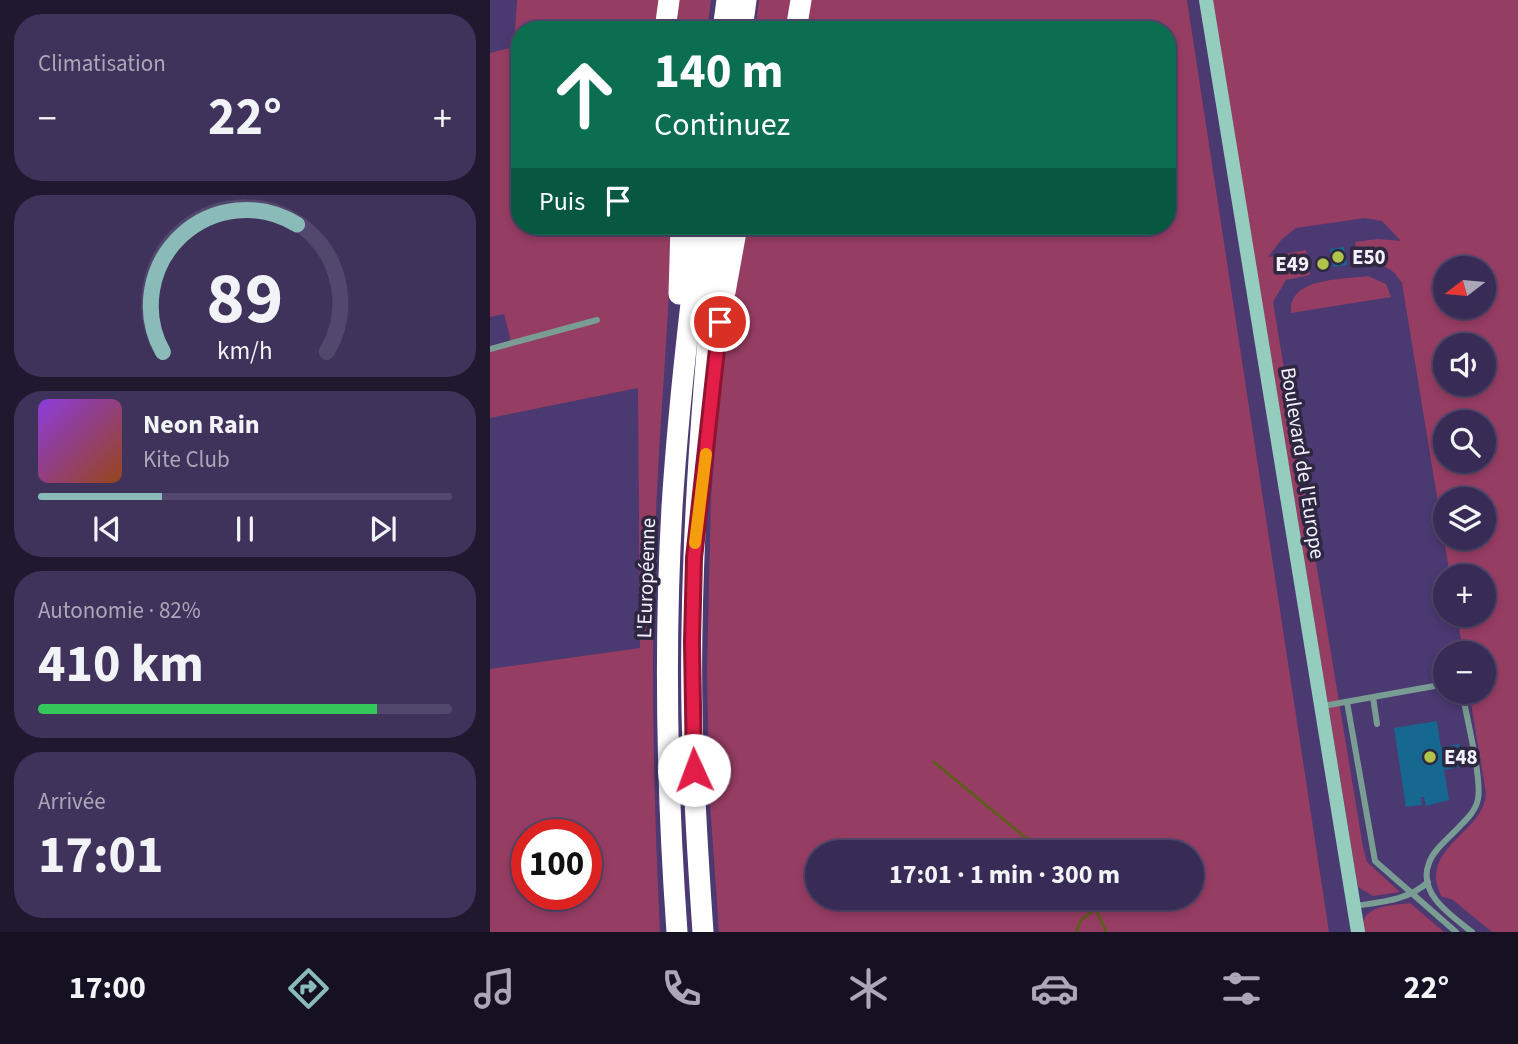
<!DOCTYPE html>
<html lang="fr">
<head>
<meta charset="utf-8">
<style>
	:root { --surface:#382b55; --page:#3f335b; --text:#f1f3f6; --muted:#aba7b9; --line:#52476c; --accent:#8bbbb9 }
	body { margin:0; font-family:"Source Sans 3",sans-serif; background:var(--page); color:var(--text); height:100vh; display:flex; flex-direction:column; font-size:26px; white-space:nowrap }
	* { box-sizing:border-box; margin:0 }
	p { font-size:23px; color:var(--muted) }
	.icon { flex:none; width:38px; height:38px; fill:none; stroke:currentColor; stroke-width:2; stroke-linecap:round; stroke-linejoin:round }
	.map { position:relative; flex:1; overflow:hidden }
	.sheet { display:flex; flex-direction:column; gap:14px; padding:14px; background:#1f182f; width:490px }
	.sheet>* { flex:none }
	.top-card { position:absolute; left:21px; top:21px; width:665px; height:214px; border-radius:28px; box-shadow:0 4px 10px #0003,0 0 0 2px var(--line); background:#0b6e4f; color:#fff; overflow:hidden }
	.needle { width:46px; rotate:254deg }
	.buttons { position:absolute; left:943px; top:256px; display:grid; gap:14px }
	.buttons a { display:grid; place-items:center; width:63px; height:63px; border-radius:50%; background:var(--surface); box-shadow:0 4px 10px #0003,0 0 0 2px var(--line); font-size:35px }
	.speed { position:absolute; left:21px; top:819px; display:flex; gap:14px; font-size:35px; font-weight:700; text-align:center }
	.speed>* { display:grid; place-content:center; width:91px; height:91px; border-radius:50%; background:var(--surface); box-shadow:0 4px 10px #0003,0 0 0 2px var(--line); line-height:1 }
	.speed .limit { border:10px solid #d22; background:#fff; color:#111 }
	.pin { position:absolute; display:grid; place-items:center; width:60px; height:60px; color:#fff; margin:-30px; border:4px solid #fff; border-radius:50%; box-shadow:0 2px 7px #0007 }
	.me { position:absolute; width:77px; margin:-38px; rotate:358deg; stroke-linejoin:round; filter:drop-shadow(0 0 5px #0008) }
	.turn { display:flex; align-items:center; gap:24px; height:147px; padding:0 28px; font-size:32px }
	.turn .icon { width:91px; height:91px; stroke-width:2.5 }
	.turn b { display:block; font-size:49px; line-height:60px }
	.then { display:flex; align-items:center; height:66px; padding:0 28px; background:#0003; gap:14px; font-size:26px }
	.big { font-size:52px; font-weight:700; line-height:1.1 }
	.sheet .card { flex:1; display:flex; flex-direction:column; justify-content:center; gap:10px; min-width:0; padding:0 24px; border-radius:28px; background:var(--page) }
	.sheet .dial { align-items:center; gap:0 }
	.dial svg { height:182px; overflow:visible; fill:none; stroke:var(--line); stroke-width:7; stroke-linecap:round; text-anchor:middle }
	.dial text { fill:var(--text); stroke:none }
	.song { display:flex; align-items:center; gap:21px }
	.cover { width:84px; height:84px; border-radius:10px; background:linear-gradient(135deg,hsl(270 70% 55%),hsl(20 70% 35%)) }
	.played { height:7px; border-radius:4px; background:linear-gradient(90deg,var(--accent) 30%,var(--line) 30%) }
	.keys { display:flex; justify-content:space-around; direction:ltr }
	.heat { display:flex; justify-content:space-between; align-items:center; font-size:38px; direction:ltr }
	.charge { height:10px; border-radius:5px; background:linear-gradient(90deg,#34c759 82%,var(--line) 0) }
	.trip { position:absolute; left:315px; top:840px; width:399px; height:70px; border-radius:35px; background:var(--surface); box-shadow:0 4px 10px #0003,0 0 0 2px var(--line); font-weight:700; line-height:70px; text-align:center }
	.menu { display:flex; height:112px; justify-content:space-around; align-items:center; background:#161122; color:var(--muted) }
	.menu .icon { width:49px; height:49px }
	.menu .on { color:var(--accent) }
	.menu b { font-size:32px; color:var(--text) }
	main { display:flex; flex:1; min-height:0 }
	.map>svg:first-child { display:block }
</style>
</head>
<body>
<main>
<section class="sheet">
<div class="card"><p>Climatisation</p>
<div class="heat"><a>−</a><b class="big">22°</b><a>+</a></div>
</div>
<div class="card dial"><svg viewBox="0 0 100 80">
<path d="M14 69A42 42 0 1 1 86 69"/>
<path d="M14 69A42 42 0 0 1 73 13" stroke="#8bbbb9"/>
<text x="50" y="56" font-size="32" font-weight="700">89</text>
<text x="50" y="72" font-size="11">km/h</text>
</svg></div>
<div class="card">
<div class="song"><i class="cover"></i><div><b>Neon Rain</b><p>Kite Club</p></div></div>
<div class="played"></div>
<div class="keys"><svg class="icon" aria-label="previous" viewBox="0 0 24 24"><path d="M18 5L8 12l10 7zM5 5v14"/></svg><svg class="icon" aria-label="pause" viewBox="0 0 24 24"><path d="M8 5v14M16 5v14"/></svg><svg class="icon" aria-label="next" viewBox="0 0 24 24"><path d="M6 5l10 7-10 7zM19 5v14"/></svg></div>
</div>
<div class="card"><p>Autonomie · 82%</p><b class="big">410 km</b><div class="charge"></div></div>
<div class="card"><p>Arrivée</p><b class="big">17:01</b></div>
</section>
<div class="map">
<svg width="1028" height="932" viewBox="0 0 1028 932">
	<rect width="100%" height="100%" fill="#4b3971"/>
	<path fill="#963d63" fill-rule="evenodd" d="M27,0H221L217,30H30V226H181C180,314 171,403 167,491C160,638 163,785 170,932H0V669L150,648L148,388L0,418V351L22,345L14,314L0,317V53L24,47ZM37,835H96V894H37Z
		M269,0H305L301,30H265Z
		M315,0H697L839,932H229L219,788L217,670L221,497L238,300L254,226H677V30H312ZM327,852H702V898H327Z
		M722,0H1028V932H1002L963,900L951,896C949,889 945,882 946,875C948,841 995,827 996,793L979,691H994V653H973L967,614H994V576H960L912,283C901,266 893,264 873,266L869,261L865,242L888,239L911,241L892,221L875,218L806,228L792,239L778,257L816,250L820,275L796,280L783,302L873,847L877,862L910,892L883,896L868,887ZM956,268H994V306H956ZM956,345H994V383H956ZM956,422H994V460H956ZM956,499H994V537H956Z
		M878,276L896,284L901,297L801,313C798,277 852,280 878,276Z
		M920,903L954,932H873C868,905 901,906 920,903Z"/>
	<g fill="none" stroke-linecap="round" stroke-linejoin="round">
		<path stroke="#596216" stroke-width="2.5" d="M444,762L553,852
			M601,898L616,932
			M586,932L591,920L605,909"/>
	</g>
	<path fill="#166890" d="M854,247L857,265L843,267L840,249Z
		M947,721L951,748L969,744L973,766L954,770L959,800L936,806L934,797H931L932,805L916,807L904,728Z"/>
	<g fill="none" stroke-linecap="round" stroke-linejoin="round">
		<path stroke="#799c93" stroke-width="6" d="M0,349L107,320
			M965,650V653
			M972,691C976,715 992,778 988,799C986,810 978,818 970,826C960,837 944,849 939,863C927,894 962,916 982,932
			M883,697L887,724
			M857,702L885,861L966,932
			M833,706L950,685
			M865,906C891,902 919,900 938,882"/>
		<path stroke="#94cdbe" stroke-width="14" d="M716,0L868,932"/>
		<path stroke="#fff" stroke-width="21" d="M175,30L179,0
			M233,30L237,0
			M252,30L256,0
			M306,30L311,0
			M235,292L247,226
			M189,294L191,226
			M187,932C177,791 174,648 182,507C188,413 199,319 210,226
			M213,932C206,831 200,730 202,629C204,494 215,360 229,226"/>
	</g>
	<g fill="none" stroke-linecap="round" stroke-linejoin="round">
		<g stroke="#92132f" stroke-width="18">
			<path id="route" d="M204,770L202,642L204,558L230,322"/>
		</g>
		<use href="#route" stroke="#e11d48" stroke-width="12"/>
		<path stroke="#f59e0b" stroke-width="12" d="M205,543L216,454"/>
	</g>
	<g fill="#b2c34b" stroke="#2e2740" stroke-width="2.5">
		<circle cx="848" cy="257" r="7"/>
		<circle cx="833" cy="264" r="7"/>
		<circle cx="940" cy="757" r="7"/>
	</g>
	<g text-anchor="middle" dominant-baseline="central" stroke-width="7" stroke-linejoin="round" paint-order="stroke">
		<g font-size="21" font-weight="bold" fill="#f4f1ff" stroke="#2e2740" text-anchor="start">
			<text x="862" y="257">E50</text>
			<text x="819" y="264" text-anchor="end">E49</text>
			<text x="954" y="757">E48</text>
		</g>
		<g font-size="21" fill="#f4f1ff" stroke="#2e2740">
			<text transform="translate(813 463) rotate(81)">Boulevard de l'Europe</text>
			<text transform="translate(156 578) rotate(-88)">L'Européenne</text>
		</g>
	</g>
</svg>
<div class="buttons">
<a><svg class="needle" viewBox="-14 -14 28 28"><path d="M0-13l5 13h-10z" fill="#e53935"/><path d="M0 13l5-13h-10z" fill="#aba7b9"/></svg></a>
<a><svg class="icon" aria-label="sound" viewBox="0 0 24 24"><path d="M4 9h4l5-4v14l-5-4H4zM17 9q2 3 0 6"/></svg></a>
<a><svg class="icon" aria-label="search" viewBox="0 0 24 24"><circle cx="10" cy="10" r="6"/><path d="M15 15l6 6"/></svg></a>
<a><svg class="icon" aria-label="layers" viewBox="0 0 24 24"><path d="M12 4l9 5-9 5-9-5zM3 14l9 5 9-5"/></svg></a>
<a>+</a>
<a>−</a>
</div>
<div class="speed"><div class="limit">100</div></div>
<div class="pin" style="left:230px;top:322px;background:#d93025"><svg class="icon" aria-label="arrive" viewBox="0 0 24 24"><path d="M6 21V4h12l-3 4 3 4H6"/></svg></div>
<svg class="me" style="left:204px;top:770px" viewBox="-20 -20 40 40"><circle r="19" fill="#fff"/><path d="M0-13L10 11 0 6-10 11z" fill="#e11d48"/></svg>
<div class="trip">17:01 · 1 min · 300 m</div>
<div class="top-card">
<div class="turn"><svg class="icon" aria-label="ahead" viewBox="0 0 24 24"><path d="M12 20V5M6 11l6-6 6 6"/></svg><div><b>140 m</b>Continuez</div></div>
<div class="then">Puis<svg class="icon" aria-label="arrive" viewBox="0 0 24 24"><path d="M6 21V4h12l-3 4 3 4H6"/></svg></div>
</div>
</div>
</main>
<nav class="menu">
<b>17:00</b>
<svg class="icon on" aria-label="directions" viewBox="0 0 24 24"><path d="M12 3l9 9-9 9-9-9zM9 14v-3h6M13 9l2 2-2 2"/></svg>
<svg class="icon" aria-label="music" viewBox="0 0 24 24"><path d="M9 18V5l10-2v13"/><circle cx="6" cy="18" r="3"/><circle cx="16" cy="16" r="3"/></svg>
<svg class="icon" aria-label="phone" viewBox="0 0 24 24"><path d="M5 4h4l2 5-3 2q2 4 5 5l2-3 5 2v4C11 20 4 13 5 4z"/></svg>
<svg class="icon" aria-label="climate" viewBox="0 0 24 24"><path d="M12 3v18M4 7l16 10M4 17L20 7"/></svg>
<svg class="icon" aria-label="car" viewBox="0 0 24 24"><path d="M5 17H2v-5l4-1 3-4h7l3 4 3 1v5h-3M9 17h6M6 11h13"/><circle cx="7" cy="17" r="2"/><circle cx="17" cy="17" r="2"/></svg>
<svg class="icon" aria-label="filters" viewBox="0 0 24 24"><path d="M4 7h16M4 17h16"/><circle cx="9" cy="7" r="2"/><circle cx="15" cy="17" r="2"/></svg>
<b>22°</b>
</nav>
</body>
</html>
